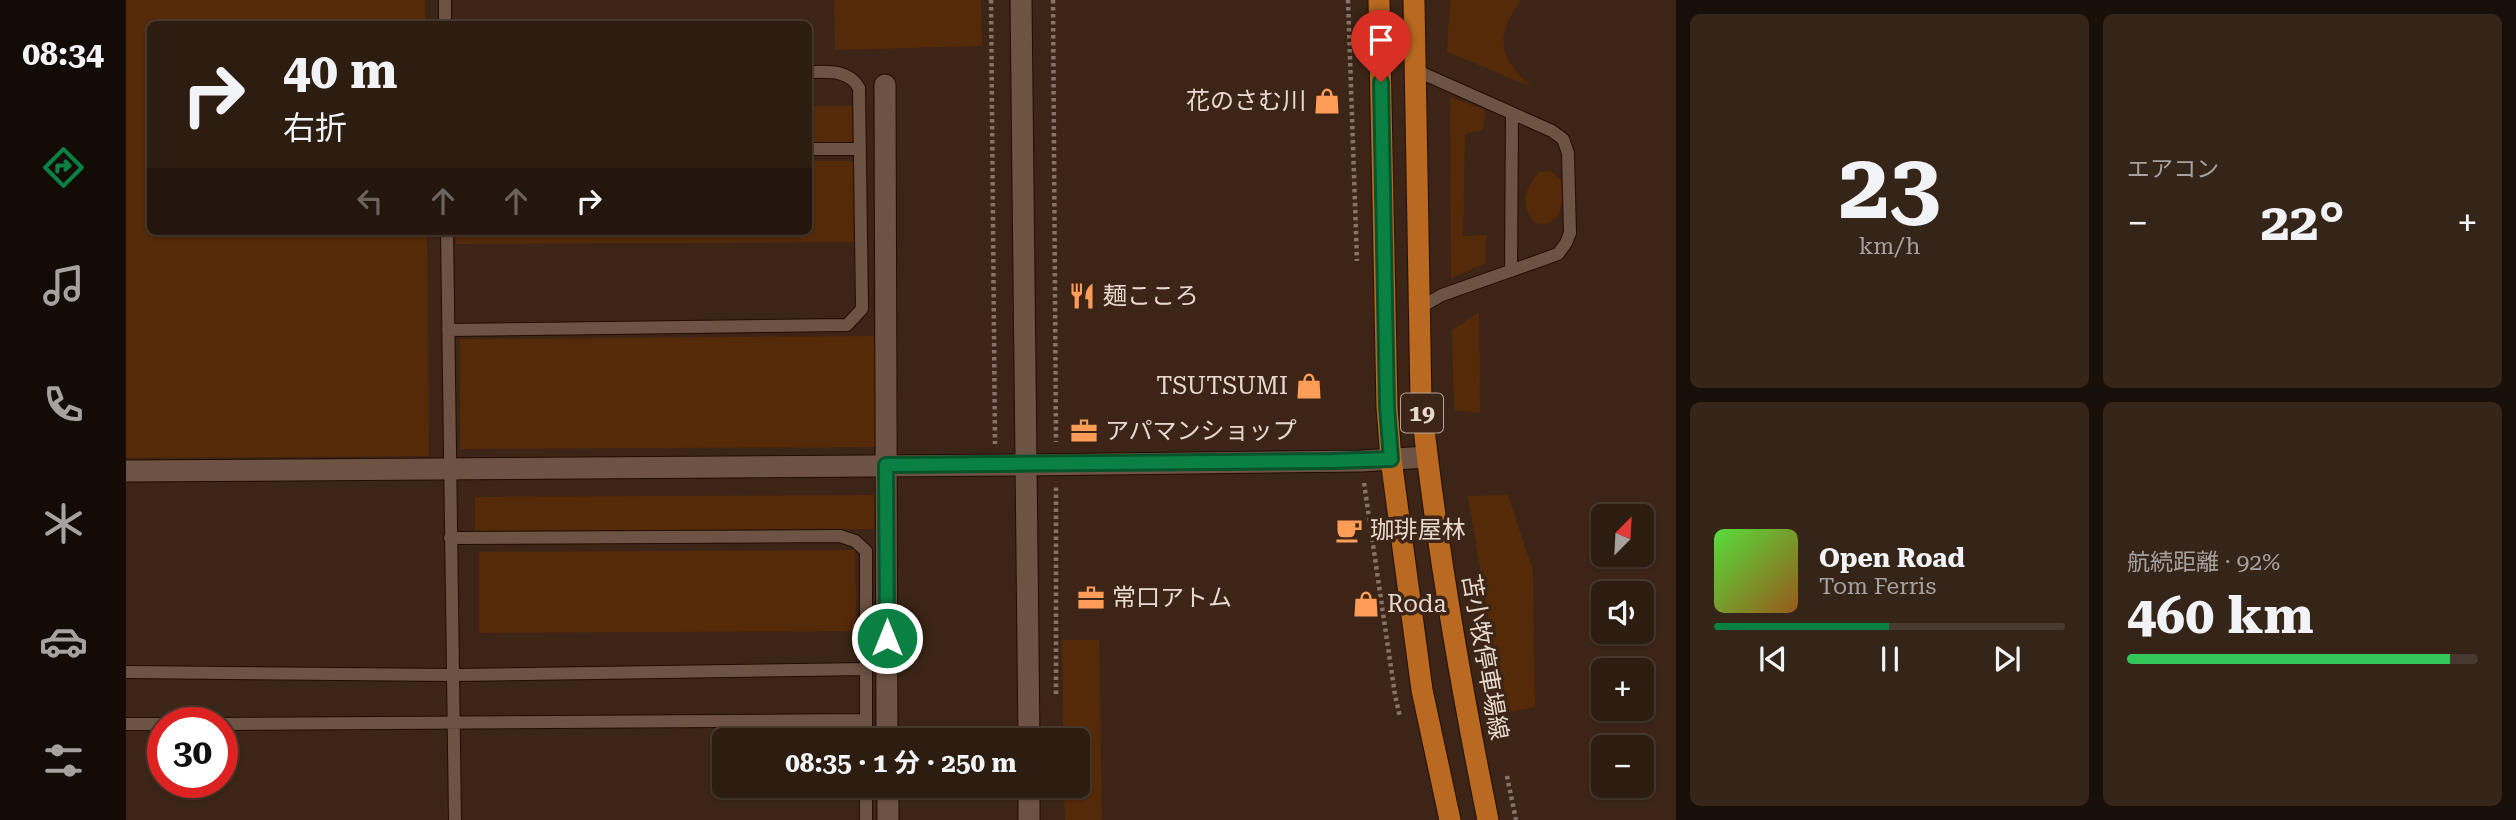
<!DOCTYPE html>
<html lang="ja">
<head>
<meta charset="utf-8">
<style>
	:root { --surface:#2d1c10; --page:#352519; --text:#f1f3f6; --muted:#a7a19f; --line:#483a30; --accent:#0b8043 }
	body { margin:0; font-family:"Roboto Serif","Noto Sans JP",serif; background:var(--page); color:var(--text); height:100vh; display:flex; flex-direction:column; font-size:26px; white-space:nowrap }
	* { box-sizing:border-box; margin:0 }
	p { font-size:23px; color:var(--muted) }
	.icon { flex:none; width:38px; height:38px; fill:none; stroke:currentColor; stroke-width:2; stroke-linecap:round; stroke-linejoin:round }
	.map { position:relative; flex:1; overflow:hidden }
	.drawer { display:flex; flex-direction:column; gap:14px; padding:14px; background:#190f09; width:840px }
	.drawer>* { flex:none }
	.banner { position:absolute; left:21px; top:21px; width:665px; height:214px; border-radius:10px; box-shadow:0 2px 5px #0004,0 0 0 2px var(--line); background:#2d1c10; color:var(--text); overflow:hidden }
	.needle { width:46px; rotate:24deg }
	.fabs { position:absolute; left:1465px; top:504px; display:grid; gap:14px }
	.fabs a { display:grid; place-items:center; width:63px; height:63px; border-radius:10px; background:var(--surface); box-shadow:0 2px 5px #0004,0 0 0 2px var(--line); font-size:35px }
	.speed { position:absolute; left:21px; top:707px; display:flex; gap:14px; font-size:35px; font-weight:700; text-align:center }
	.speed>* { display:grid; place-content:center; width:91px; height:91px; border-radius:50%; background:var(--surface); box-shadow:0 2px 5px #0004,0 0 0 2px var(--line); line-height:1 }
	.speed .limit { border:10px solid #d22; background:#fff; color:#111 }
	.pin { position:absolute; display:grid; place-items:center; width:60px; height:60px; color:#fff; margin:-72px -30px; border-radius:50% 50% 50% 0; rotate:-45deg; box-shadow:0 0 7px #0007 }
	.pin .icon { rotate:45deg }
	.me { position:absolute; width:77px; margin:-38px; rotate:0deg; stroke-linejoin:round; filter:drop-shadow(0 0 5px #0008) }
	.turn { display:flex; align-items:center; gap:24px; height:147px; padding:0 21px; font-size:32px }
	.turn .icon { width:91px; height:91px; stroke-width:2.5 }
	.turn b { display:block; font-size:49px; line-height:60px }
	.lanes { display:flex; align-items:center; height:66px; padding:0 21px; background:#0003; justify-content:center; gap:35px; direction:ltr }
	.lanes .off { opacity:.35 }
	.big { font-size:52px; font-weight:700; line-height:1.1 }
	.drawer .tile { flex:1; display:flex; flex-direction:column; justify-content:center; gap:10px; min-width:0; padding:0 24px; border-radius:10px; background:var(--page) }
	.drawer .dial { align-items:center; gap:0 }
	.dial b { font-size:91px; line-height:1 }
	.song { display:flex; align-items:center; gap:21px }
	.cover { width:84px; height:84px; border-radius:10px; background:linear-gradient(135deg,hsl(110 70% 55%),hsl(30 70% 35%)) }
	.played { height:7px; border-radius:4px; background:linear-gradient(90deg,var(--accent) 50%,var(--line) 50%) }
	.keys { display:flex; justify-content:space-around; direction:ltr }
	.heat { display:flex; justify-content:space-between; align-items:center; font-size:38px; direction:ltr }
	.charge { height:10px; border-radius:5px; background:linear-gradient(90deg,#34c759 92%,var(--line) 0) }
	.drawer .tiles { flex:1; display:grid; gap:14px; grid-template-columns:repeat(2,1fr) }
	.trip { position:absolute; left:586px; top:728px; width:378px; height:70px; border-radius:10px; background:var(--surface); box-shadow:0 2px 5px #0004,0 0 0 2px var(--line); font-weight:700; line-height:70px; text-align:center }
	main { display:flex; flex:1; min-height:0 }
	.tabs { display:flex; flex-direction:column; width:126px; justify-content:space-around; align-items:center; background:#120b06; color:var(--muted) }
	.tabs .icon { width:49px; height:49px }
	.tabs .on { color:var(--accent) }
	.tabs b { font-size:32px; color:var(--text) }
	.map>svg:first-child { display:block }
</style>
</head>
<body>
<main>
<nav class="tabs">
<b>08:34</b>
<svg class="icon on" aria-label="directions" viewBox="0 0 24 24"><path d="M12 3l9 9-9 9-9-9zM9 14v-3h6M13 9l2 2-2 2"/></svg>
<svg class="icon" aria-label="music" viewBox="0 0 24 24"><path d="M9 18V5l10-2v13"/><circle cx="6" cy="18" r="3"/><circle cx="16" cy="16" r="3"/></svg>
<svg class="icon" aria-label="phone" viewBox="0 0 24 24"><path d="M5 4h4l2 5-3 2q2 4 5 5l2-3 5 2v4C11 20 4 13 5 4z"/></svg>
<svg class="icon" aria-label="climate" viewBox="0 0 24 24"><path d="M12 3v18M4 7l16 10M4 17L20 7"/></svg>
<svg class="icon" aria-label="car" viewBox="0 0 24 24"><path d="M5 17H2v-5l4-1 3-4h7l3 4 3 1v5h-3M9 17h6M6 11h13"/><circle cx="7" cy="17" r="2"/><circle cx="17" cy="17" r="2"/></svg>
<svg class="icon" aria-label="filters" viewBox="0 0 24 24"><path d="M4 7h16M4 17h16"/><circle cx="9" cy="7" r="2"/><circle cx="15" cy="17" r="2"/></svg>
</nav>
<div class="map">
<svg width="1550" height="820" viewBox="0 0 1550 820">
	<rect width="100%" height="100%" fill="#3c2516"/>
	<path fill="#542a09" d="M0,0H299V24H24V231L301,232L303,456L0,458Z
		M708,0H855L856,46L709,50Z
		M1324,0H1395C1368,38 1372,57 1406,87L1321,52Z
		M1324,97L1359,110L1357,130L1339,134L1337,236L1360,235V263L1325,278Z
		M682,106H726L727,142H683Z
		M683,161H730V242L330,244V231H682Z
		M1425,171L1435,181L1437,200L1432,215L1424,223L1411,224C1393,207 1398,189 1413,172Z
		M1353,312L1354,413L1328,410L1326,330Z
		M754,336L755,447L334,449V339Z
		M748,495V529L349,531V497Z
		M1382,495L1407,571L1409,707L1378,713L1342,496Z
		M729,550L730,631L353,633V552Z
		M936,640H973L976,820H939L938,786H952V740H937Z"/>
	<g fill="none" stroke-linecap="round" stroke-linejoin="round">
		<g stroke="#220d01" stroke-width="14">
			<path id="service" d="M319,0V24
				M1289,70L1426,131L1437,139L1442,153L1444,233L1440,243L1432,254L1316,295L1293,308
				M682,149H734
				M321,231L329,820
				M1385,271L1386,113
				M322,330L721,325L736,309L733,88C723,69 701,72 682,72
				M324,538L714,536L729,541L740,551V740
				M0,672L327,675L741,669
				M0,724H37
				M96,724L740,720
				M740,786V820"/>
		</g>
		<g stroke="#220d01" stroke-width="23">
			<path id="minor" d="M759,85L761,740
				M0,471L900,465L1235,461L1301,457
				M762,786V820"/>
		</g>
		<g stroke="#220d01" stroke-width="23">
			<path id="tertiary" d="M895,0L903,740
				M903,786V820"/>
		</g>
		<g stroke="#220d01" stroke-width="23">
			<path id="primary" d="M1253,0L1261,407L1265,459L1296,690L1324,820
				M1288,0L1295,402C1310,542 1334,682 1362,820"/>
		</g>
		<path stroke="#867366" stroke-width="4.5" stroke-dasharray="3.5 3.5" stroke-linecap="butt" d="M865,0L869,444
			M927,0L930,442
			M1222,0L1231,261
			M1238,483L1269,695L1274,717
			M930,694V486
			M1381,776L1390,820"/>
		<use href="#service" stroke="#6d5343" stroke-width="12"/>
		<use href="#minor" stroke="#6d5343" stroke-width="21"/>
		<use href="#tertiary" stroke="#6d5343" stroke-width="21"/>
		<use href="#primary" stroke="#b96920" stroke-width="21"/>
	</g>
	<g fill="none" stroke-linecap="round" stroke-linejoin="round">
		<g stroke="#07532c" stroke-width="18">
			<path id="route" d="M761,638L760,465L1207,461L1265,459L1261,407L1255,82"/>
		</g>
		<use href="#route" stroke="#0b8043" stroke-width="12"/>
	</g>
	<defs>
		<g id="shop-bare" transform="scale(2.1)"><path d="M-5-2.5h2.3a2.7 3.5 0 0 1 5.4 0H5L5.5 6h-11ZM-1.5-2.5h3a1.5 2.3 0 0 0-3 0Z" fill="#fe9c58" stroke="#3c2516" stroke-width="2.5" paint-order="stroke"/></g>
		<g id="restaurant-bare" transform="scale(2.1)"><path d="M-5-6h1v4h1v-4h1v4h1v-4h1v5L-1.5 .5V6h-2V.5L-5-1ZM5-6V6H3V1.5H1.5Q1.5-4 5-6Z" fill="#fe9c58" stroke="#3c2516" stroke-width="2.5" paint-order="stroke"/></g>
		<g id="office-bare" transform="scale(2.1)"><path d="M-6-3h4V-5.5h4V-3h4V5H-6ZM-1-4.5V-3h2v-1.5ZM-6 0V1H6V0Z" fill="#fe9c58" stroke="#3c2516" stroke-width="2.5" paint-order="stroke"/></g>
		<g id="cafe-bare" transform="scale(2.1)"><path d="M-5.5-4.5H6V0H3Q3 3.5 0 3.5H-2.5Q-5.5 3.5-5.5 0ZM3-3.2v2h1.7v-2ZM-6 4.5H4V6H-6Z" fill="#fe9c58" stroke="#3c2516" stroke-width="2.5" paint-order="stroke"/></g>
	</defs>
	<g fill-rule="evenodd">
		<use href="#shop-bare" x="1201" y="101"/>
		<use href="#restaurant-bare" x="956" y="296"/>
		<use href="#shop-bare" x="1183" y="386"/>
		<use href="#office-bare" x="958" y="431"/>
		<use href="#cafe-bare" x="1223" y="530"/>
		<use href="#office-bare" x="965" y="598"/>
		<use href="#shop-bare" x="1240" y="604"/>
	</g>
	<g text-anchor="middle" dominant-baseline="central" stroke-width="7" stroke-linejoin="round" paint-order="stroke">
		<rect fill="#3c2516" stroke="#b4a398" stroke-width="2" x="1275" y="393.5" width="42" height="39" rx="5"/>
		<g font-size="23" font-weight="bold" fill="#e8d9cf">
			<text x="1296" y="413">19</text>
		</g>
		<g font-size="24" fill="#e8d9cf" stroke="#3c2516" text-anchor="start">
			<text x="1180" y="101" text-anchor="end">花のさむ川</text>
			<text x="977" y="296">麺こころ</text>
			<text x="1162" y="386" text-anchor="end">TSUTSUMI</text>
			<text x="979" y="431">アパマンショップ</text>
			<text x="1244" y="530">珈琲屋林</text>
			<text x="986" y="598">常口アトム</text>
			<text x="1261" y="604">Roda</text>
		</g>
		<g font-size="24" fill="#e8d9cf" stroke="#3c2516">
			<text transform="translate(1359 657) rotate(80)">苫小牧停車場線</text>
		</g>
	</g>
</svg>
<div class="fabs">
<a><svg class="needle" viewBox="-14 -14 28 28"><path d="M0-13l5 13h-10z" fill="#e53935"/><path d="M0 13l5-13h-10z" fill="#a7a19f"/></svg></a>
<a><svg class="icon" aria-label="sound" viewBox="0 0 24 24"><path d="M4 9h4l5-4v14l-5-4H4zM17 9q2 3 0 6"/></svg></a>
<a>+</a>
<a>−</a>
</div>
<div class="speed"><div class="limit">30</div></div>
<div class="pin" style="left:1255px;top:82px;background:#d93025"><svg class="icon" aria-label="arrive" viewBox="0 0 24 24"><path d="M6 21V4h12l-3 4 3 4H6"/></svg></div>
<svg class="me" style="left:761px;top:638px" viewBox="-20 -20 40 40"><circle r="17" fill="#0b8043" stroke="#fff" stroke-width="3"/><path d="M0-11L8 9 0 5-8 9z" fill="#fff"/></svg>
<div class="trip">08:35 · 1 分 · 250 m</div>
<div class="banner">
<div class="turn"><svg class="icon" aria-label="right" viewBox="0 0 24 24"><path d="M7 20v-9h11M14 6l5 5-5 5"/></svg><div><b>40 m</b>右折</div></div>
<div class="lanes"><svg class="icon off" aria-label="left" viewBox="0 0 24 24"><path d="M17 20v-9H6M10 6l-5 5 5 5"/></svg><svg class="icon off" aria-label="ahead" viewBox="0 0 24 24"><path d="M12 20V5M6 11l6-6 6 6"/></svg><svg class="icon off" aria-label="ahead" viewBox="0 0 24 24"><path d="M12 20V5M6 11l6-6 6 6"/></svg><svg class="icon" aria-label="right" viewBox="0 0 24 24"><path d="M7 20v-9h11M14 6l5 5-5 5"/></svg></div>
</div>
</div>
<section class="drawer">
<div class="tiles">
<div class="tile dial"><b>23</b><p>km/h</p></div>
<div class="tile"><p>エアコン</p>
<div class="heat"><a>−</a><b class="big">22°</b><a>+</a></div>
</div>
<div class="tile">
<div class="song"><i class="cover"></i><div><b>Open Road</b><p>Tom Ferris</p></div></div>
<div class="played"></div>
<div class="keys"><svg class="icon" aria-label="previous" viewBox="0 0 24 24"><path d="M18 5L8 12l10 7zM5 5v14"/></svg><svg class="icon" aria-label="pause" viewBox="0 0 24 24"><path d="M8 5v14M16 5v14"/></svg><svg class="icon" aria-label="next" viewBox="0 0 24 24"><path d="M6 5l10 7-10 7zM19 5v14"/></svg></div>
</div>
<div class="tile"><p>航続距離 · 92%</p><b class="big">460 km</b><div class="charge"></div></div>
</div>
</section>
</main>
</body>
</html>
